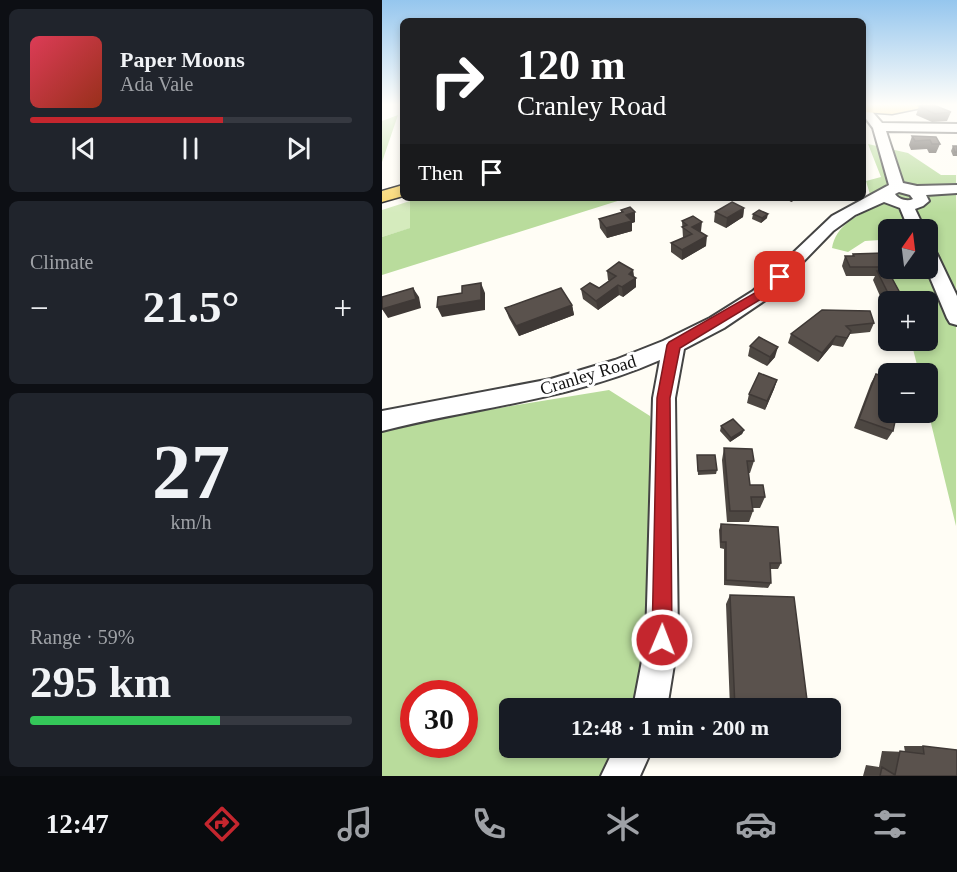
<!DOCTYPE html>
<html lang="en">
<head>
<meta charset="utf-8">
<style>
	:root { --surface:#171b24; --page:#20242c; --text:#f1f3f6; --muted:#9ea1a6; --line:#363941; --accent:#c4262e }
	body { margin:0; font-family:Georgia,serif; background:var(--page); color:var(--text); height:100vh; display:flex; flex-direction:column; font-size:22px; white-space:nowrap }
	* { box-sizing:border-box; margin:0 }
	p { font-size:20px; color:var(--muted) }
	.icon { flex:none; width:33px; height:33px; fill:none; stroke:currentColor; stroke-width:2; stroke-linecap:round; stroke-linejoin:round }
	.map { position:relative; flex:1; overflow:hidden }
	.panel { display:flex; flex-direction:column; gap:9px; padding:9px; background:#0d0f14; width:382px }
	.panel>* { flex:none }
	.hud { position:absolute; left:18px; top:18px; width:466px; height:183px; border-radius:9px; box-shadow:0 3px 9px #0003; background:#202124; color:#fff; overflow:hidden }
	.needle { width:39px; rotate:14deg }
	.buttons { position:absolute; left:496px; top:219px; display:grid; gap:12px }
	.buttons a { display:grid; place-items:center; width:60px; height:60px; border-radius:9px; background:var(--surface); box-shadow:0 3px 9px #0003; font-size:30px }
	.speed { position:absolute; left:18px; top:680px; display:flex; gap:12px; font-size:30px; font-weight:700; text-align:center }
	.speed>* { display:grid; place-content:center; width:78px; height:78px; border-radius:50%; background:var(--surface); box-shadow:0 3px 9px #0003; line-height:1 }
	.speed .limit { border:9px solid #d22; background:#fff; color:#111 }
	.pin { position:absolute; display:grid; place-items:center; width:51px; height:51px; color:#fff; margin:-26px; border-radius:12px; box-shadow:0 3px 9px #0006 }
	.me { position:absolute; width:66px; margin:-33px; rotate:1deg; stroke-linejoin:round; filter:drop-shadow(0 0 4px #0008) }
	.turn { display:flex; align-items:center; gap:21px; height:126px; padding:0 18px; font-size:27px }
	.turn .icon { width:78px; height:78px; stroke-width:2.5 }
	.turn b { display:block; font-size:42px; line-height:51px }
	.then { display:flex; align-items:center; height:57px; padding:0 18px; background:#0003; gap:12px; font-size:22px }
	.big { font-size:45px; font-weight:800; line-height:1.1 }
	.panel .card { flex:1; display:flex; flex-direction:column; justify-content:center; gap:9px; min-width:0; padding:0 21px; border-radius:9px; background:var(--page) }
	.panel .dial { align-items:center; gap:0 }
	.dial b { font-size:78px; line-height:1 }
	.song { display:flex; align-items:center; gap:18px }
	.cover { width:72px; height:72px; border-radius:9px; background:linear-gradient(135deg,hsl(350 70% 55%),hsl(10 70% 35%)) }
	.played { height:6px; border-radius:3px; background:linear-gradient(90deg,var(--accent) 60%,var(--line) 60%) }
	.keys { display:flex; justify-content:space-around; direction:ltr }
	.heat { display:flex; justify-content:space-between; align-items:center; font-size:33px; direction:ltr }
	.charge { height:9px; border-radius:4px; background:linear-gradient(90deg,#34c759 59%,var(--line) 0) }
	.trip { position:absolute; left:117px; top:698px; width:342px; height:60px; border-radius:9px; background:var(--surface); box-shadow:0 3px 9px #0003; font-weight:800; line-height:60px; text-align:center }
	.tabs { display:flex; height:96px; justify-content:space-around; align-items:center; background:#090b0e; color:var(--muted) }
	.tabs .icon { width:42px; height:42px }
	.tabs .on { color:var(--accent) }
	.tabs b { font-size:27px; color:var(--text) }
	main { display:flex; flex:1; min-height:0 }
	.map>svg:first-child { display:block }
</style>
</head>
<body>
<main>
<section class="panel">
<div class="card">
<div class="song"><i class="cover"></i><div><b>Paper Moons</b><p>Ada Vale</p></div></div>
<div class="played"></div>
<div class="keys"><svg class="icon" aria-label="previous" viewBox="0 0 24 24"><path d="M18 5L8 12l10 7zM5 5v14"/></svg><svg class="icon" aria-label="pause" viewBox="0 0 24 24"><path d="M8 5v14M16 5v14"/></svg><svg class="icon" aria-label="next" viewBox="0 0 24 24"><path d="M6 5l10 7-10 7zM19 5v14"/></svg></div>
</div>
<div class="card"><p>Climate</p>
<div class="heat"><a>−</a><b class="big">21.5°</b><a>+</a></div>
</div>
<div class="card dial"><b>27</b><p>km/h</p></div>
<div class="card"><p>Range · 59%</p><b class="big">295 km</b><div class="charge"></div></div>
</section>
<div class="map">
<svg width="575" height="776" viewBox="0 0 575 776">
	<rect width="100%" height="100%" fill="#fffdf5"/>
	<path fill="#d5ebbd" d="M28,201L29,228L0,237V210Z"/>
	<path fill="#b9dc9c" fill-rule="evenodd" d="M16,115L0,162V121Z
		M486,144L526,153L559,175H574V526L546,411V374L537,373L529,341L546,340V302L518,301L507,269L546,268V230H507V267L498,240L483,241L466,252L450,248C454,226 473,216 492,208L484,181L499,177Z
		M37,198H245L0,275V237L28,228V201Z
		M227,390L268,416L273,475L266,655L250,708H128V747H248L252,776H0V427ZM32,693H82V744H32Z"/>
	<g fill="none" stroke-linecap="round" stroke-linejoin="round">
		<g stroke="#444" stroke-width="4">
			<path id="minor" d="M482,105L486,107L500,123L575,124V132L504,131L521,183L535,186L575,185V193L544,195L547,201L541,206L533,209L543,230H527L518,208L502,202L473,215L451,231L385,299L342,328L302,349L293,398L296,640L285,708H251L264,640L271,398L278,360C188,400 94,407 0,431V411L169,379L233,360L281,341L328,318L371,291L450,216L507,185L491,128L482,116ZM517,192L528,195L531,199C525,202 516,199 513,194Z
				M546,249L552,250L555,254L575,296V325L568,323L565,318L544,268H546Z
				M233,747H271L258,776H219Z"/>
		</g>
		<g stroke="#222" stroke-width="3">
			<path id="major" d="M482,104H546L544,107L510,114L482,112Z
				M21,185V196L0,202V191Z"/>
		</g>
		<use href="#minor" fill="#fff" fill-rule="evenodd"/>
		<use href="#major" fill="#f9d66b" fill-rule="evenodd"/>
	</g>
	<path fill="#4d4742" d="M537,106L569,112L565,121L550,122L534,115Z
		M530,136L554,137L558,144L554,153H547L545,149L529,150L527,145Z
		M571,146H575V156H571L569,151Z
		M403,198H417L409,202Z
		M362,208L361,217L344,228L332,222L333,212Z
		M239,210L253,222L250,223V231L225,238L218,228L217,219L239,213Z
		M371,214L385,218L379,223L370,219Z
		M300,221L319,231L318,232L324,246L300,260L289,252V243L301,238Z
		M471,254L507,262V268H509L507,272L518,293L513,302L501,303L491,280L493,276H464L460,266L463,256H470Z
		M251,270L252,277L254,278V287L241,297L237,295L216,310L201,299L199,289L217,288L227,281L226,280L225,271Z
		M190,305L192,315L137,336L127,318L123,308Z
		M440,310L492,323L488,332L468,334L461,347L450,345L436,362L406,343L409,334Z
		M368,346L393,357L385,366L366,356Z
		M494,374L511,431L505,440L472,428L489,383Z
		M395,380L392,389L383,410L365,403L367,394Z
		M339,426L362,430L360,434L348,442L338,431Z
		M342,448L372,461L368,473H366L368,485L383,497L378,508H371V511L367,522H345L340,460Z
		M315,455L335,470L334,474L316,475Z
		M339,524L399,563L396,569H388L389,583L386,588L342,585V549L338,548L337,530Z
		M348,595L426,708H348L344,604Z
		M522,746H541L575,776H481L484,765L497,767L500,751L523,752Z"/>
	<path fill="#3f3936" d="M409,198H417L409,202Z
		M362,208L361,217L344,228L345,218Z
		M253,212V222L250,223V231L225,238L224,228L244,215Z
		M386,214L385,218L379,223L380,218Z
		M320,222L319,231L310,236V227Z
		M325,236L324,246L300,260V250Z
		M251,270L252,279L254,278V287L241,297L240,287L247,274Z
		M99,283L103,293V310L60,317L55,307Z
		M236,285L237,295L216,310L214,301Z
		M31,288L37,297L39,308L6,318L0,309Z
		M190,305L192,315L137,336L134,326Z
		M454,336L450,345L436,362L440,353Z
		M396,347L393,357L385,366L388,357Z
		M395,380L392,389L383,410L385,401Z
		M362,430L360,434L348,442L349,438Z"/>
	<path fill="#5a524d" stroke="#3f3936" stroke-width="1.5" d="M549,104L569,112L553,114L537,106Z
		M530,136L554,137L558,144H550L548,140L533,141Z
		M571,146H575V152H573Z
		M350,202L362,208L345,218L333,212Z
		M248,207L253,212L244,215L250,221L224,228L217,219L241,212L239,210Z
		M377,210L386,214L380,218L371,214Z
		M311,216L320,222L310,227L325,236L300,250L289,243L310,234L300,227L305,225L300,221Z
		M502,253L507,262V267H468L463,256H472L471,254Z
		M237,262L251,270L247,274L254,278L240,287L236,285L214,301L199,289L208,283L217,288L234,276L225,271Z
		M495,271H506L518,293H506Z
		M99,283V300L55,307L56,297L80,293V286Z
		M31,288L34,299L0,309V297Z
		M179,288L190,305L134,326L123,308Z
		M440,310L488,311L492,323L464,326L469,331L465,338L454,336L440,353L409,334Z
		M377,337L396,347L388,357L368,346Z
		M377,373L395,380L385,401L367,394Z
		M494,374L507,378V412H515L511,431L477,419Z
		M351,419L362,430L349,438L339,426Z
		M342,448L370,449L372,461H365L368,485H381L383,497H369L371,511H348Z
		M315,455H333L335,470L316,471Z
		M339,524L396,527L399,563H388L389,583L344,580V542H339Z
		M348,595L412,597L426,708H353Z
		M541,746L575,750V776H498L500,767L513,775L518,751L542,754Z"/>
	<linearGradient id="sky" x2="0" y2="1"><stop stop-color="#95c6ee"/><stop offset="0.49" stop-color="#fffefa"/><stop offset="1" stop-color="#fffefa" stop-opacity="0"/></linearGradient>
	<rect width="575" height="213" fill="url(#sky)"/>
	<path fill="#c4262e" stroke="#7f191e" stroke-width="1.5" d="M398,273L402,274V279L381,298L298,348L288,398L290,640L287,647L280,650L273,647L270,640L275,398L285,345L287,342L373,293Z"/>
	<g text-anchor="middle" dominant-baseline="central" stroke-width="6" stroke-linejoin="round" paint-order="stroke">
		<g font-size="18" fill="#111" stroke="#fff">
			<text transform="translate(206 375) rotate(-17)">Cranley Road</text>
		</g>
	</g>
</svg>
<div class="buttons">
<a><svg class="needle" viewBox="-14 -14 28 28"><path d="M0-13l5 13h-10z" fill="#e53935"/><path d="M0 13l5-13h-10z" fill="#9ea1a6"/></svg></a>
<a>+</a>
<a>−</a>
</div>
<div class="speed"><div class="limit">30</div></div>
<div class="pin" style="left:398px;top:277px;background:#d93025"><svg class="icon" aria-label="arrive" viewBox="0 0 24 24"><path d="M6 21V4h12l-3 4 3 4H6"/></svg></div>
<svg class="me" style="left:280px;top:640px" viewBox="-20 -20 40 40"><circle r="17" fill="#c4262e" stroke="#fff" stroke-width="3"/><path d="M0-11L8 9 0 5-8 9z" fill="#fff"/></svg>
<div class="trip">12:48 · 1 min · 200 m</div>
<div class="hud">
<div class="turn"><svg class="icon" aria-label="right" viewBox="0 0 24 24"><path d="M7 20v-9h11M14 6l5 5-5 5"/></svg><div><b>120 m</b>Cranley Road</div></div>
<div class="then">Then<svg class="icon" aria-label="arrive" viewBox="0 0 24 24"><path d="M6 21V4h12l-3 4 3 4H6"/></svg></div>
</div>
</div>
</main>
<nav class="tabs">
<b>12:47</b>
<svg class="icon on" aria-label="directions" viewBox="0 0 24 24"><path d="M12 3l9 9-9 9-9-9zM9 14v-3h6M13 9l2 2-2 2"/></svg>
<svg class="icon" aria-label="music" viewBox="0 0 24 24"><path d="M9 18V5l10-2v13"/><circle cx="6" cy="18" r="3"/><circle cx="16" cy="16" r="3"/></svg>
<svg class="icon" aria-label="phone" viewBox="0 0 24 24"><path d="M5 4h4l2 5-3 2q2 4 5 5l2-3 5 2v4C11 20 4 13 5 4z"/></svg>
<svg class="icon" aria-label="climate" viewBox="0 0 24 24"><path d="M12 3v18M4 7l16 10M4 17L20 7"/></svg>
<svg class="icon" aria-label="car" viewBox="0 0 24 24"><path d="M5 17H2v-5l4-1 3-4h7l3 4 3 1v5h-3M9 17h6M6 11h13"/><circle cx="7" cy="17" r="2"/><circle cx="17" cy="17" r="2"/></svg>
<svg class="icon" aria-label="filters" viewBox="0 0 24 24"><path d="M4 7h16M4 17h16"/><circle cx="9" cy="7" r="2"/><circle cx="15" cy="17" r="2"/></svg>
</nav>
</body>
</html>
